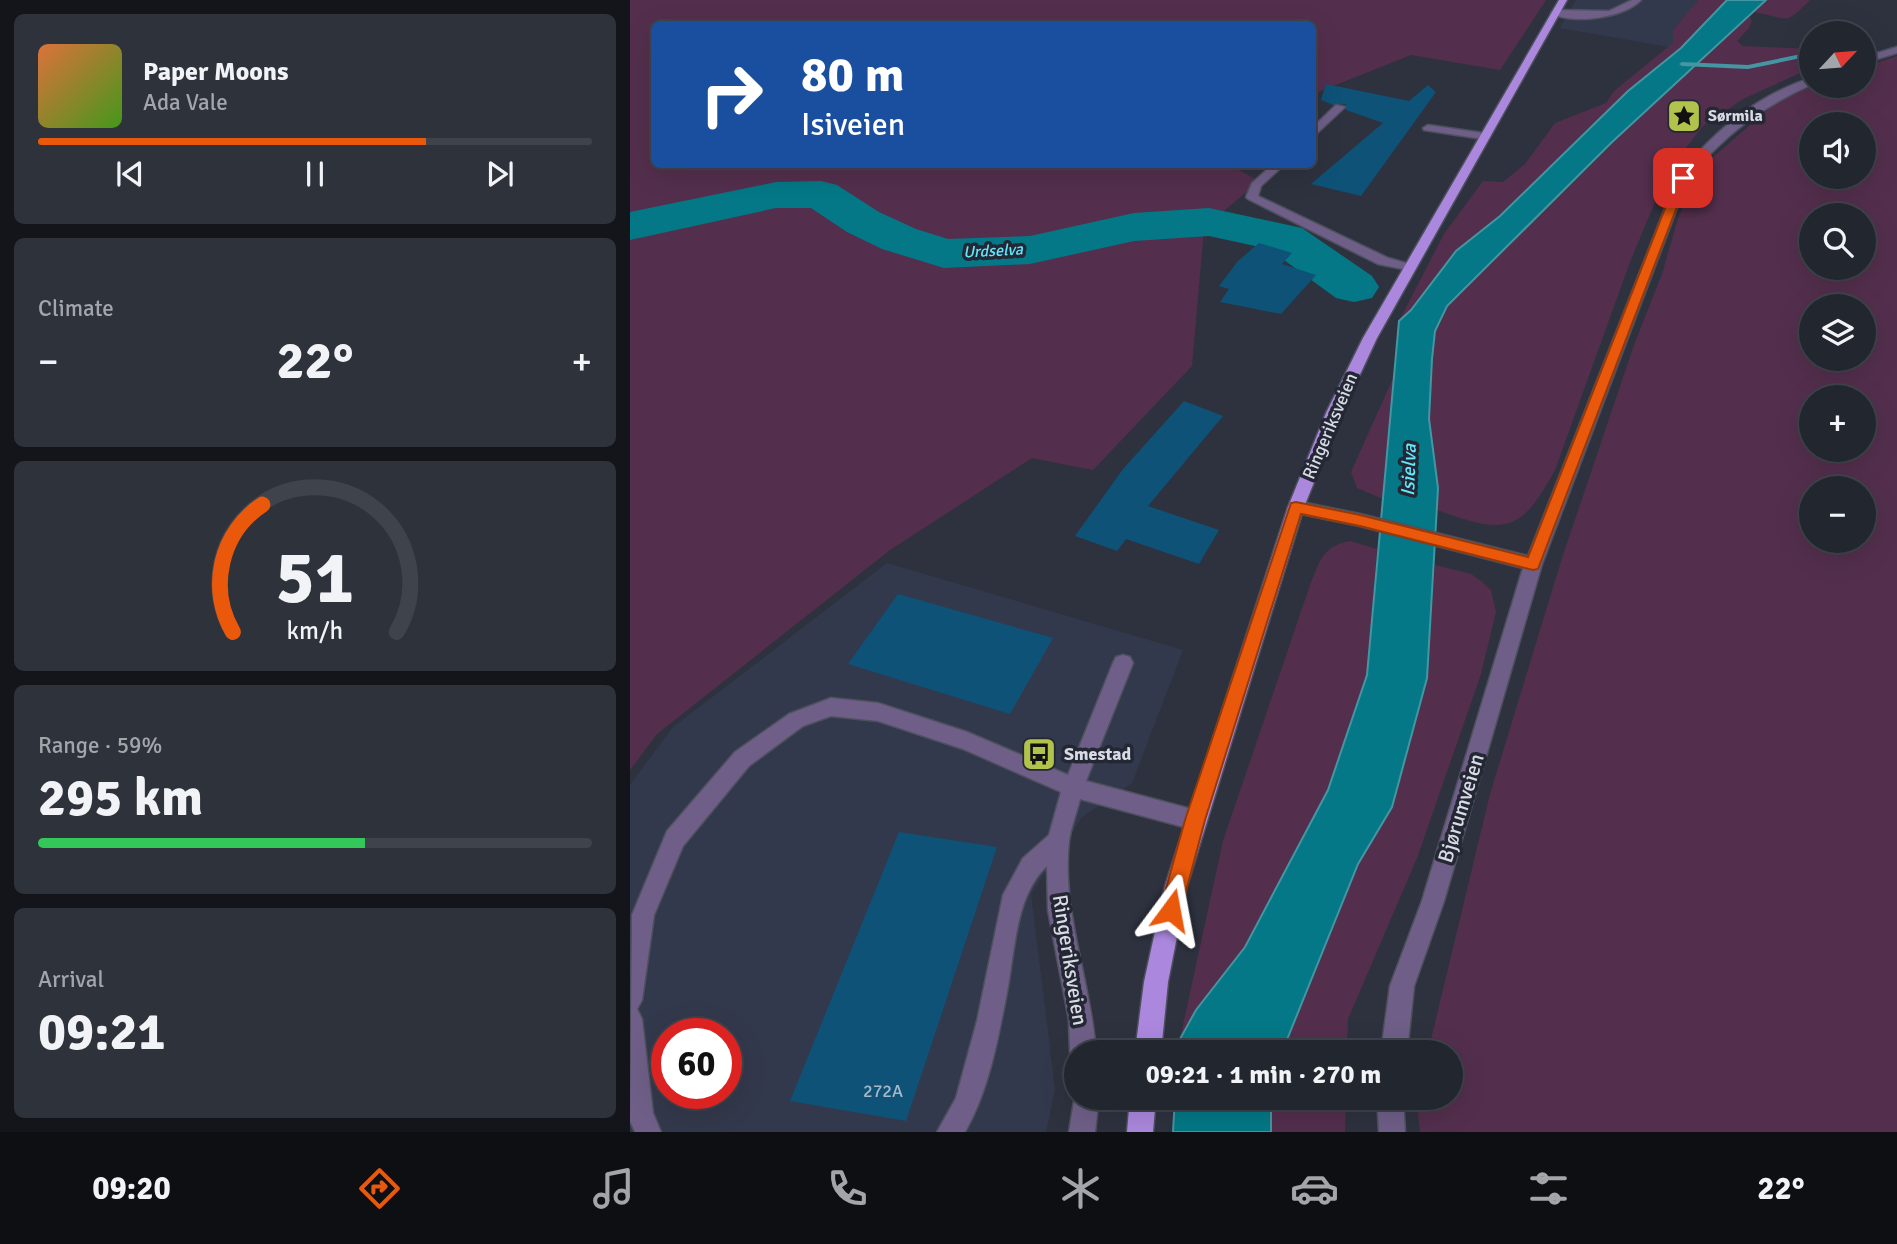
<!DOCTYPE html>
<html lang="en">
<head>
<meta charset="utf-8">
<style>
	:root { --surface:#22262f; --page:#2e323b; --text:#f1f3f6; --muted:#a2a5aa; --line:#3f434b; --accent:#ea580c }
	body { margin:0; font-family:Signika,sans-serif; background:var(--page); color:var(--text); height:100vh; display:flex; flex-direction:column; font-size:26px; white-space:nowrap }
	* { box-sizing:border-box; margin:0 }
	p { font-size:23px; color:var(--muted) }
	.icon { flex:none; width:38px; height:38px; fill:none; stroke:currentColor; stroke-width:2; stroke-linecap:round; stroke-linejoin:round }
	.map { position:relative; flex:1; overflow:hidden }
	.panel { display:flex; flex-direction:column; gap:14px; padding:14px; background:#13151a; width:630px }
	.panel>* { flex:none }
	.banner { position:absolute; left:21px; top:21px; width:665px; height:147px; border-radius:10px; box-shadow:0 7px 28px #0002,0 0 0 2px var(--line); background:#1a4fa0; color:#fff; overflow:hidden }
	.needle { width:46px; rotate:64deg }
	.tools { position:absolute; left:1169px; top:21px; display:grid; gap:14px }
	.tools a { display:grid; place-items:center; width:77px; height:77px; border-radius:50%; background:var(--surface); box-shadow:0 7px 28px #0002,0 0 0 2px var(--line); font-size:35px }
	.speed { position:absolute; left:21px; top:1018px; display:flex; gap:14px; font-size:35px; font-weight:700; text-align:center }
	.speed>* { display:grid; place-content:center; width:91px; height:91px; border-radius:50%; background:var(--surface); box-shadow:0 7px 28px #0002,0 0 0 2px var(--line); line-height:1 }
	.speed .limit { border:10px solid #d22; background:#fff; color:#111 }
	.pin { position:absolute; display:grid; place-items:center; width:60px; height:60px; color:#fff; margin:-30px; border-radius:14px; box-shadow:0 4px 10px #0006 }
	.me { position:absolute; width:77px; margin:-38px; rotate:13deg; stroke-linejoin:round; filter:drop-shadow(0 0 5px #0008) }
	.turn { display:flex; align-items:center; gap:24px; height:147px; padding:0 35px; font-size:32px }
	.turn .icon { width:91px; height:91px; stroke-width:2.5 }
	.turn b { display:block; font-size:49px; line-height:60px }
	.big { font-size:52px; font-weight:700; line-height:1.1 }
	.panel .tile { flex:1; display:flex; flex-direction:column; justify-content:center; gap:10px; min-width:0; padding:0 24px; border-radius:10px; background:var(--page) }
	.panel .dial { align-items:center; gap:0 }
	.dial svg { height:182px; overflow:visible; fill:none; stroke:var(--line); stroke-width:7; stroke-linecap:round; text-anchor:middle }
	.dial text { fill:var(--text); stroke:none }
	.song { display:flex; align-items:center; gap:21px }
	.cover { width:84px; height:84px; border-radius:10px; background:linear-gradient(135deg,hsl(20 70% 55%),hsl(100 70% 35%)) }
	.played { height:7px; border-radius:4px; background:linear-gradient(90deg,var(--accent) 70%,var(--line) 70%) }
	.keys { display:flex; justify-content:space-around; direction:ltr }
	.heat { display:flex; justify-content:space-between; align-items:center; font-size:38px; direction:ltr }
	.charge { height:10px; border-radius:5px; background:linear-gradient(90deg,#34c759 59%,var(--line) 0) }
	.trip { position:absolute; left:434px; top:1040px; width:399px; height:70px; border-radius:35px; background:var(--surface); box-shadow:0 7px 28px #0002,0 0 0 2px var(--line); font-weight:700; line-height:70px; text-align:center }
	.tab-bar { display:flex; height:112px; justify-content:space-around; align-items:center; background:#0e0f13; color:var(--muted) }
	.tab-bar .icon { width:49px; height:49px }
	.tab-bar .on { color:var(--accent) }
	.tab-bar b { font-size:32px; color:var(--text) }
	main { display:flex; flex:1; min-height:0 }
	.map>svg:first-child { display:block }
</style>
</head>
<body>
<main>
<section class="panel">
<div class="tile">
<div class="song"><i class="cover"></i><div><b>Paper Moons</b><p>Ada Vale</p></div></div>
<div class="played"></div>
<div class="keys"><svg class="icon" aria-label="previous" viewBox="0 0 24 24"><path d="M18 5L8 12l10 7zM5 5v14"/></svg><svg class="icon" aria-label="pause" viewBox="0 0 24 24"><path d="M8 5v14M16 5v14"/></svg><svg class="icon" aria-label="next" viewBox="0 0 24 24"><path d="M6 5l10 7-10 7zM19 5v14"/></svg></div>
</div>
<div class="tile"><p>Climate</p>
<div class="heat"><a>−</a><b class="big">22°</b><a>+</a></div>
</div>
<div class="tile dial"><svg viewBox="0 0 100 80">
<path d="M14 69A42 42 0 1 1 86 69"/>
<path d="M14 69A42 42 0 0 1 27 13" stroke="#ea580c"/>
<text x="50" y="56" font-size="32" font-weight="700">51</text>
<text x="50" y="72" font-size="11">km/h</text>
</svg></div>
<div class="tile"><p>Range · 59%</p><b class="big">295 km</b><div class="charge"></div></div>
<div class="tile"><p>Arrival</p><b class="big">09:21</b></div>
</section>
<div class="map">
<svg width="1267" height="1132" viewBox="0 0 1267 1132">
	<rect width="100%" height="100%" fill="#2e323f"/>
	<path fill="#33394c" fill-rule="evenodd" d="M946,0H1068L1043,30V43L1039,47L930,28Z
		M257,563L553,650L502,783L452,817L401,894L425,1089L416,1132H0V785L42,728ZM37,1034H96V1094H37Z"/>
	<path fill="#532f4d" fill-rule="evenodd" d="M0,0H916L870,70L781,55L683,94L682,24H24V164H598L629,181L574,228L562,366L463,470L402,458L260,550L27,734L0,770Z
		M1068,0H1097L1051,48L998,91L870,216L826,251L781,310L769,321L814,234L853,181L873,182L895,164L925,123L976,103L984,91L1043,43V30Z
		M1136,0H1180C1153,27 1160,18 1123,12Z
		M1119,17L1122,20L1119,28L1107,41L1113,46L1181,49V68L1113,99L1073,126L1038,171L1000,262L925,470C890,535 874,534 807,510L808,488L799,419L802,359L805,331L817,306L981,143Z
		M1267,56V1132H790L788,1113L791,1097H821V1052H798L860,794L932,558L1004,345L1032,274L1049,215L1075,164L1148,101L1183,86H1234V67ZM1181,124H1234V177H1181ZM1181,215H1234V268H1181ZM1181,306H1234V359H1181ZM1181,397H1234V450H1181ZM1181,488H1234V541H1181Z
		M764,376L753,499L727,488L721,472Z
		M720,541L747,549L737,675L698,790L615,948L566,1010L550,1039L593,841L680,585C689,563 693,545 720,541Z
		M805,565L841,574L851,581L861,590L866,612L851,674L787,858L718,1019L717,1052H652L728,863L762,807L797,678Z
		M641,1097H716L715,1132H641Z"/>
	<path fill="#047886" stroke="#4496a2" stroke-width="2" d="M1097,0H1136L981,143L817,306L805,331L802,359L799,419L808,488L797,678L762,807L728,864L652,1052H549L550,1039L566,1010L615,947L698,790L737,675L769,321L781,310L826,251L870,216L998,91L1051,48Z
		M545,1097H641V1132H543Z"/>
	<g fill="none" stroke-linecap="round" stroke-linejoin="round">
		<path fill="#4496a2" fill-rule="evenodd" d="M1181,52V56L1118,69L1052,66L1049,64L1052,62L1118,65Z"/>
		<path fill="#047886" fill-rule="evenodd" d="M191,181L207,185L249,212L286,229L318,239L400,236L504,213L579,208L672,228L742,276L749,287L742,298L724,302L706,298L639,249L579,236L504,241L400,264L314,268L252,249L217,232L181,208H146L0,240V212L146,182Z"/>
	</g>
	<path fill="#0e5278" d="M696,84L779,101L798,85L806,92L731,196L681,184L753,123L716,110V104L703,105L691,100Z
		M629,243L662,253L652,264L686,275L651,314L590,302L599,289L589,286L608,261Z
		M554,401L593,416L518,506L589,530L569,564L496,539L487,551L445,536L493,469Z
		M268,594L423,638L380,714L218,664Z
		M269,832L367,847L276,1121L160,1101Z"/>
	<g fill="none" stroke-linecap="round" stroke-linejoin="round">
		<g stroke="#4d505d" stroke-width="3">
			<path id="minor" d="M1002,0H1011C994,18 942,25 921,13L925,10L979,11Z
				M1267,47V53L1234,63V57Z
				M1181,78V85C1131,107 1093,136 1058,179L912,564L814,901L784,986L777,1052H751L760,986L792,901L893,568L730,526L666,513L658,507L666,501L730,514L898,556L1047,178C1081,133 1127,95 1181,78Z
				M706,105L715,107L682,138V128Z
				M798,125L853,133L858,136L853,139L794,130L793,128Z
				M643,164H655L631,186L628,196L758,258L783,265V271L748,264L618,199L616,197L622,183Z
				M493,655L500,657L503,663L456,781L565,810L573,813L576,820L573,827L565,830L450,799C447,812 441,827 439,841C431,911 461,982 466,1052H446V1062L440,1052L439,1020L418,910L417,866C385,896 385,951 377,992C368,1039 359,1090 335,1132H307L326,1098L347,1021L373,895L393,858L419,835L431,792L333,749L248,721L201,716L173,726L119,766L53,846L24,915L12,1000L7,1009L12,1019L23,1113L31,1132H5L0,1121L2,915L37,831L105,752L159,714L201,698L248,703L337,732L438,775L483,663L486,657Z
				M446,1089V1097H469L465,1132H439Z
				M747,1097H773L775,1132H749Z"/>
		</g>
		<g stroke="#4d505d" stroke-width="3">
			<path id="major" d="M929,0H937L747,338L712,413L674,507L557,886L538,982L531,1052H505L514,982L535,886L658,507L696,413L733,338Z
				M500,1097H526L523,1132H497Z"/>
		</g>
		<use href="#minor" fill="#6f5f88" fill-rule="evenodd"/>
		<use href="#major" fill="#ab88de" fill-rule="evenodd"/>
	</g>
	<path fill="#ea580c" stroke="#983908" stroke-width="2" d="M1053,175L1058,178L908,569L903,570L730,526L671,514L575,820L551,910L548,917L541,920L533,917L530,910L555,820L661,503L666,502L730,515L898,557L1047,178Z"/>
	<defs>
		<g id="sight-square" transform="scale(1.75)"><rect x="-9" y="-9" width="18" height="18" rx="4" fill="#b2c34c" stroke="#242835"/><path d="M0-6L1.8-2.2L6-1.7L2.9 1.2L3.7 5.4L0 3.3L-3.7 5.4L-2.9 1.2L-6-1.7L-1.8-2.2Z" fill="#111"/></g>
		<g id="bus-square" transform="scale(1.75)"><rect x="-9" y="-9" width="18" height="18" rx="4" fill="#b2c34c" stroke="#242835"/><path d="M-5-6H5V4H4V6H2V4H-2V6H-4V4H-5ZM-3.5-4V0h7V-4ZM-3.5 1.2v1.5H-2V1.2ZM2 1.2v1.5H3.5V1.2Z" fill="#111"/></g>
	</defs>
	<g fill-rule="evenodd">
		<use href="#sight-square" x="1054" y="116"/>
		<use href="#bus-square" x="409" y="754"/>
	</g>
	<g text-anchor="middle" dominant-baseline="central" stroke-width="7" stroke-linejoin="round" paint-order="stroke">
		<g font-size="16" font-weight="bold" fill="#d8dbe3" stroke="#242835" text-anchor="start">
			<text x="1078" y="116">Sørmila</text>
		</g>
		<g font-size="16" font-style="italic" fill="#62e9fe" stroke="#242835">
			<text transform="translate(363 251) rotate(-3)">Urdselva</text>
		</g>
		<g font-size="18" fill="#d8dbe3" stroke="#242835">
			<text transform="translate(700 426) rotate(-67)">Ringeriksveien</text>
		</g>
		<g font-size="18" font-weight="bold" fill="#d8dbe3" stroke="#242835" text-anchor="start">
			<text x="434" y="754">Smestad</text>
		</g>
		<g font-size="18" fill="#a6b9c8">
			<text x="253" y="1091">272A</text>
		</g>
		<g font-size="19" font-style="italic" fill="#62e9fe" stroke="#242835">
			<text transform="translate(779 470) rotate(-88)">Isielva</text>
		</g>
		<g font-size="21" fill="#d8dbe3" stroke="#242835">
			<text transform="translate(831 808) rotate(-73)">Bjørumveien</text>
			<text transform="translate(440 960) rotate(81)">Ringeriksveien</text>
		</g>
	</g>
</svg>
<div class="tools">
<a><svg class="needle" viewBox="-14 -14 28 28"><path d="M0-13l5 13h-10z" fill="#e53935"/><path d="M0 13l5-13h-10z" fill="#a2a5aa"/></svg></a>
<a><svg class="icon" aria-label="sound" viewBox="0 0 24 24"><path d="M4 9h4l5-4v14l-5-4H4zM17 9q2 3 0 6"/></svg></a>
<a><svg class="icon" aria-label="search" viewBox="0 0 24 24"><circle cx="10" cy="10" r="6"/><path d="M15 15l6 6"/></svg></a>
<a><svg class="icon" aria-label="layers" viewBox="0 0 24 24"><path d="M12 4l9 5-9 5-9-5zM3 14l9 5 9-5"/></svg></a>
<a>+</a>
<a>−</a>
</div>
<div class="speed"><div class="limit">60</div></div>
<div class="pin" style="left:1053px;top:178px;background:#d93025"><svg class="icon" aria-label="arrive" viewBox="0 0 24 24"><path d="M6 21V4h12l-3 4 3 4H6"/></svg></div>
<svg class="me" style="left:541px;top:910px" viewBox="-20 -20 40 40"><path d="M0-17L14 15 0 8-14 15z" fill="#ea580c" stroke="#fff" stroke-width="4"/></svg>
<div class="trip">09:21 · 1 min · 270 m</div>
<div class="banner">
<div class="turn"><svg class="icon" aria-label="right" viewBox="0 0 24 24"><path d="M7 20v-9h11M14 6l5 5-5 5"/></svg><div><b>80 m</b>Isiveien</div></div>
</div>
</div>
</main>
<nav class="tab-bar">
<b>09:20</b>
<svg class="icon on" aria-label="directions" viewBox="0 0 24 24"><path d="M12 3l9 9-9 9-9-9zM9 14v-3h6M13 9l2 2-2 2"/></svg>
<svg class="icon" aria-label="music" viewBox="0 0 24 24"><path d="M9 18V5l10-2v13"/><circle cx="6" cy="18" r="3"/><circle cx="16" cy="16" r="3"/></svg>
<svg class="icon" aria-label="phone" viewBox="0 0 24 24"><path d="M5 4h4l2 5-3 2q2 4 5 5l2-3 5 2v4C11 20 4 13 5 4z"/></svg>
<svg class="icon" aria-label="climate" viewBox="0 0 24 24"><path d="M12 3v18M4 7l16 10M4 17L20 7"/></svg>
<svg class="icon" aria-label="car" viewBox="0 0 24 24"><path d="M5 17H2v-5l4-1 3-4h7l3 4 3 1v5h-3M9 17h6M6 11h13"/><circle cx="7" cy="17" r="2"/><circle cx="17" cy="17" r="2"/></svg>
<svg class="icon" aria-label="filters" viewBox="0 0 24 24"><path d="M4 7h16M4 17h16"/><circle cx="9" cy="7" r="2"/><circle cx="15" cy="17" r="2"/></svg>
<b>22°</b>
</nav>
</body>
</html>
